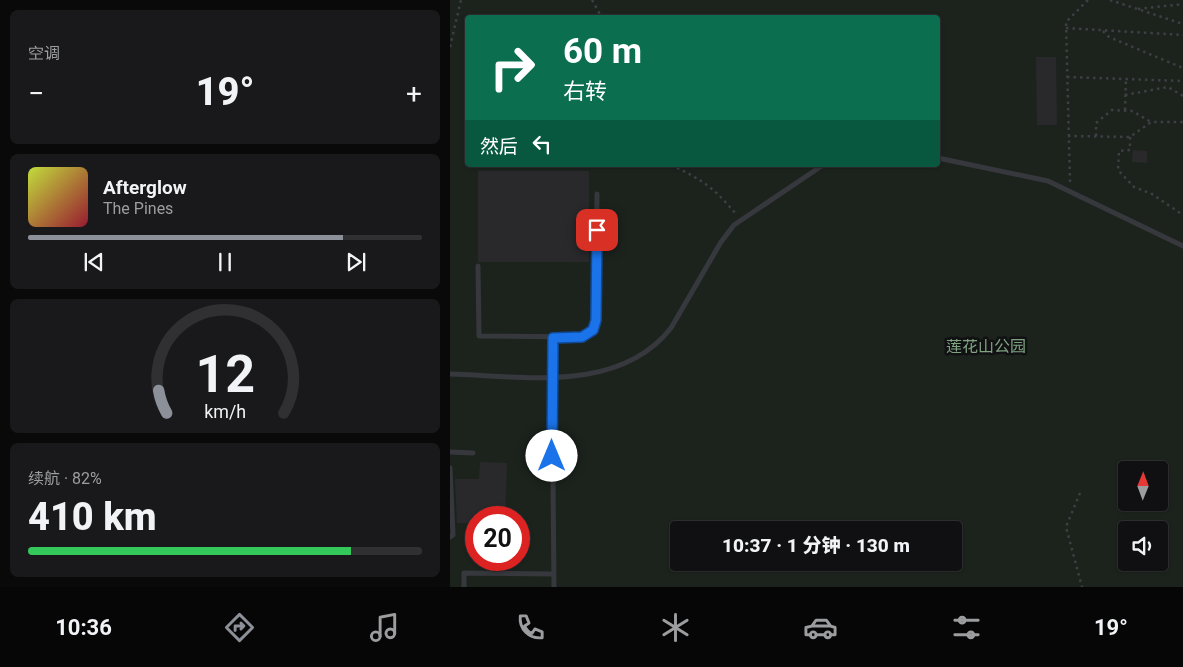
<!DOCTYPE html>
<html lang="zh">
<head>
<meta charset="utf-8">
<style>
	:root { --surface:#101012; --page:#19191b; --text:#f1f3f6; --muted:#9c9d9f; --line:#303032; --accent:#8c9099 }
	body { margin:0; font-family:Roboto,"Noto Sans SC",sans-serif; background:var(--page); color:var(--text); height:100vh; display:flex; flex-direction:column; font-size:19px; white-space:nowrap }
	* { box-sizing:border-box; margin:0 }
	p { font-size:16px; color:var(--muted) }
	.icon { flex:none; width:28px; height:28px; fill:none; stroke:currentColor; stroke-width:2; stroke-linecap:round; stroke-linejoin:round }
	.map { position:relative; flex:1; overflow:hidden }
	.sheet { display:flex; flex-direction:column; gap:10px; padding:10px; background:#09090a; width:450px }
	.sheet>* { flex:none }
	.top-card { position:absolute; left:15px; top:15px; width:475px; height:152px; border-radius:5px; box-shadow:0 1px 4px #0004,0 0 0 1px var(--line); background:#0b6e4f; color:#fff; overflow:hidden }
	.needle { width:32px; rotate:1deg }
	.tools { position:absolute; left:668px; top:461px; display:grid; gap:10px }
	.tools a { display:grid; place-items:center; width:50px; height:50px; border-radius:5px; background:var(--surface); box-shadow:0 1px 4px #0004,0 0 0 1px var(--line); font-size:25px }
	.speed { position:absolute; left:15px; top:506px; display:flex; gap:10px; font-size:25px; font-weight:700; text-align:center }
	.speed>* { display:grid; place-content:center; width:65px; height:65px; border-radius:50%; background:var(--surface); box-shadow:0 1px 4px #0004,0 0 0 1px var(--line); line-height:1 }
	.speed .limit { border:8px solid #d22; background:#fff; color:#111 }
	.pin { position:absolute; display:grid; place-items:center; width:42px; height:42px; color:#fff; margin:-21px; border-radius:10px; box-shadow:0 2px 8px #0006 }
	.me { position:absolute; width:55px; margin:-28px; rotate:0deg; stroke-linejoin:round; filter:drop-shadow(0 0 4px #0008) }
	.turn { display:flex; align-items:center; gap:18px; height:105px; padding:0 15px; font-size:22px }
	.turn .icon { width:65px; height:65px; stroke-width:2.5 }
	.turn b { display:block; font-size:35px; line-height:42px }
	.then { display:flex; align-items:center; height:48px; padding:0 15px; background:#0003; gap:10px; font-size:19px }
	.big { font-size:38px; font-weight:800; line-height:1.1 }
	.sheet .widget { flex:1; display:flex; flex-direction:column; justify-content:center; gap:8px; min-width:0; padding:0 18px; border-radius:8px; background:var(--page) }
	.sheet .dial { align-items:center; gap:0 }
	.dial svg { height:130px; overflow:visible; fill:none; stroke:var(--line); stroke-width:7; stroke-linecap:round; text-anchor:middle }
	.dial text { fill:var(--text); stroke:none }
	.song { display:flex; align-items:center; gap:15px }
	.cover { width:60px; height:60px; border-radius:8px; background:linear-gradient(135deg,hsl(70 70% 55%),hsl(350 70% 35%)) }
	.played { height:5px; border-radius:2px; background:linear-gradient(90deg,var(--accent) 80%,var(--line) 80%) }
	.keys { display:flex; justify-content:space-around; direction:ltr }
	.heat { display:flex; justify-content:space-between; align-items:center; font-size:28px; direction:ltr }
	.charge { height:8px; border-radius:4px; background:linear-gradient(90deg,#34c759 82%,var(--line) 0) }
	.trip { position:absolute; left:220px; top:521px; width:292px; height:50px; border-radius:5px; background:var(--surface); box-shadow:0 1px 4px #0004,0 0 0 1px var(--line); font-weight:800; line-height:50px; text-align:center }
	.tab-bar { display:flex; height:80px; justify-content:space-around; align-items:center; background:#060607; color:var(--muted) }
	.tab-bar .icon { width:35px; height:35px }
	.tab-bar .current { color:var(--accent) }
	.tab-bar b { font-size:22px; color:var(--text) }
	main { display:flex; flex:1; min-height:0 }
	.map>svg:first-child { display:block }
</style>
</head>
<body>
<main>
<section class="sheet">
<div class="widget"><p>空调</p>
<div class="heat"><a>−</a><b class="big">19°</b><a>+</a></div>
</div>
<div class="widget">
<div class="song"><i class="cover"></i><div><b>Afterglow</b><p>The Pines</p></div></div>
<div class="played"></div>
<div class="keys"><svg class="icon" aria-label="previous" viewBox="0 0 24 24"><path d="M18 5L8 12l10 7zM5 5v14"/></svg><svg class="icon" aria-label="pause" viewBox="0 0 24 24"><path d="M8 5v14M16 5v14"/></svg><svg class="icon" aria-label="next" viewBox="0 0 24 24"><path d="M6 5l10 7-10 7zM19 5v14"/></svg></div>
</div>
<div class="widget dial"><svg viewBox="0 0 100 80">
<path d="M14 69A42 42 0 1 1 86 69"/>
<path d="M14 69A42 42 0 0 1 9 55" stroke="#8c9099"/>
<text x="50" y="56" font-size="32" font-weight="700">12</text>
<text x="50" y="72" font-size="11">km/h</text>
</svg></div>
<div class="widget"><p>续航 · 82%</p><b class="big">410 km</b><div class="charge"></div></div>
</section>
<div class="map">
<svg width="733" height="587" viewBox="0 0 733 587">
	<rect width="100%" height="100%" fill="#161618"/>
	<path fill="#1c231d" fill-rule="evenodd" d="M0,0H733V587H0ZM18,18H488V165H18ZM676,470H709V502H676ZM26,518H69V560H26ZM229,530H504V562H229ZM676,530H709V562H676Z"/>
	<path fill="#29292c" d="M586,57H606L607,125H587Z
		M683,150L697,151V163L682,162Z
		M28,171H139V262H28Z
		M30,462L57,463L55,518H26V523H7L5,479H29Z"/>
	<g fill="none" stroke-linecap="round" stroke-linejoin="round">
		<path stroke="#3d3f44" stroke-width="2.5" stroke-dasharray="2.5 4" stroke-linecap="butt" d="M142,0L152,18
			M660,0L733,24
			M688,9L733,4
			M616,28L733,35
			M653,31L659,37L733,68
			M0,47L11,0
			M617,77L733,81
			M675,95L718,87L733,96
			M675,110L676,79
			M618,136L680,137L701,122H733
			M646,136V123L662,110L682,111L701,122
			M680,137V150L669,151L668,170L684,187L702,194L733,215
			M221,165C253,180 263,187 286,214
			M620,182L616,22L638,0
			M630,493L616,527L632,587"/>
		<path stroke="#37383d" stroke-width="5" d="M488,158L598,181L733,246
			M28,266L29,336L132,337L143,331L146,320L147,194
			M103,338L102,377L104,587
			M0,374C73,376 169,394 221,328L271,242L284,225L373,165
			M0,452L23,453
			M0,468L3,535L0,537
			M14,587V573L103,574"/>
	</g>
	<g fill="none" stroke-linecap="round" stroke-linejoin="round">
		<g stroke="#114b97" stroke-width="12">
			<path id="route" d="M102,456L103,338L132,337L143,330L146,320L147,230"/>
		</g>
		<use href="#route" stroke="#1a73e8" stroke-width="9"/>
	</g>
	<g text-anchor="middle" dominant-baseline="central" stroke-width="5" stroke-linejoin="round" paint-order="stroke">
		<g font-size="16" fill="#7fa381" stroke="#111113">
			<text x="536" y="346">莲花山公园</text>
		</g>
	</g>
</svg>
<div class="tools">
<a><svg class="needle" viewBox="-14 -14 28 28"><path d="M0-13l5 13h-10z" fill="#e53935"/><path d="M0 13l5-13h-10z" fill="#9c9d9f"/></svg></a>
<a><svg class="icon" aria-label="sound" viewBox="0 0 24 24"><path d="M4 9h4l5-4v14l-5-4H4zM17 9q2 3 0 6"/></svg></a>
</div>
<div class="speed"><div class="limit">20</div></div>
<div class="pin" style="left:147px;top:230px;background:#d93025"><svg class="icon" aria-label="arrive" viewBox="0 0 24 24"><path d="M6 21V4h12l-3 4 3 4H6"/></svg></div>
<svg class="me" style="left:102px;top:456px" viewBox="-20 -20 40 40"><circle r="19" fill="#fff"/><path d="M0-13L10 11 0 6-10 11z" fill="#1a73e8"/></svg>
<div class="trip">10:37 · 1 分钟 · 130 m</div>
<div class="top-card">
<div class="turn"><svg class="icon" aria-label="right" viewBox="0 0 24 24"><path d="M7 20v-9h11M14 6l5 5-5 5"/></svg><div><b>60 m</b>右转</div></div>
<div class="then">然后<svg class="icon" aria-label="left" viewBox="0 0 24 24"><path d="M17 20v-9H6M10 6l-5 5 5 5"/></svg></div>
</div>
</div>
</main>
<nav class="tab-bar">
<b>10:36</b>
<svg class="icon current" aria-label="directions" viewBox="0 0 24 24"><path d="M12 3l9 9-9 9-9-9zM9 14v-3h6M13 9l2 2-2 2"/></svg>
<svg class="icon" aria-label="music" viewBox="0 0 24 24"><path d="M9 18V5l10-2v13"/><circle cx="6" cy="18" r="3"/><circle cx="16" cy="16" r="3"/></svg>
<svg class="icon" aria-label="phone" viewBox="0 0 24 24"><path d="M5 4h4l2 5-3 2q2 4 5 5l2-3 5 2v4C11 20 4 13 5 4z"/></svg>
<svg class="icon" aria-label="climate" viewBox="0 0 24 24"><path d="M12 3v18M4 7l16 10M4 17L20 7"/></svg>
<svg class="icon" aria-label="car" viewBox="0 0 24 24"><path d="M5 17H2v-5l4-1 3-4h7l3 4 3 1v5h-3M9 17h6M6 11h13"/><circle cx="7" cy="17" r="2"/><circle cx="17" cy="17" r="2"/></svg>
<svg class="icon" aria-label="filters" viewBox="0 0 24 24"><path d="M4 7h16M4 17h16"/><circle cx="9" cy="7" r="2"/><circle cx="15" cy="17" r="2"/></svg>
<b>19°</b>
</nav>
</body>
</html>
